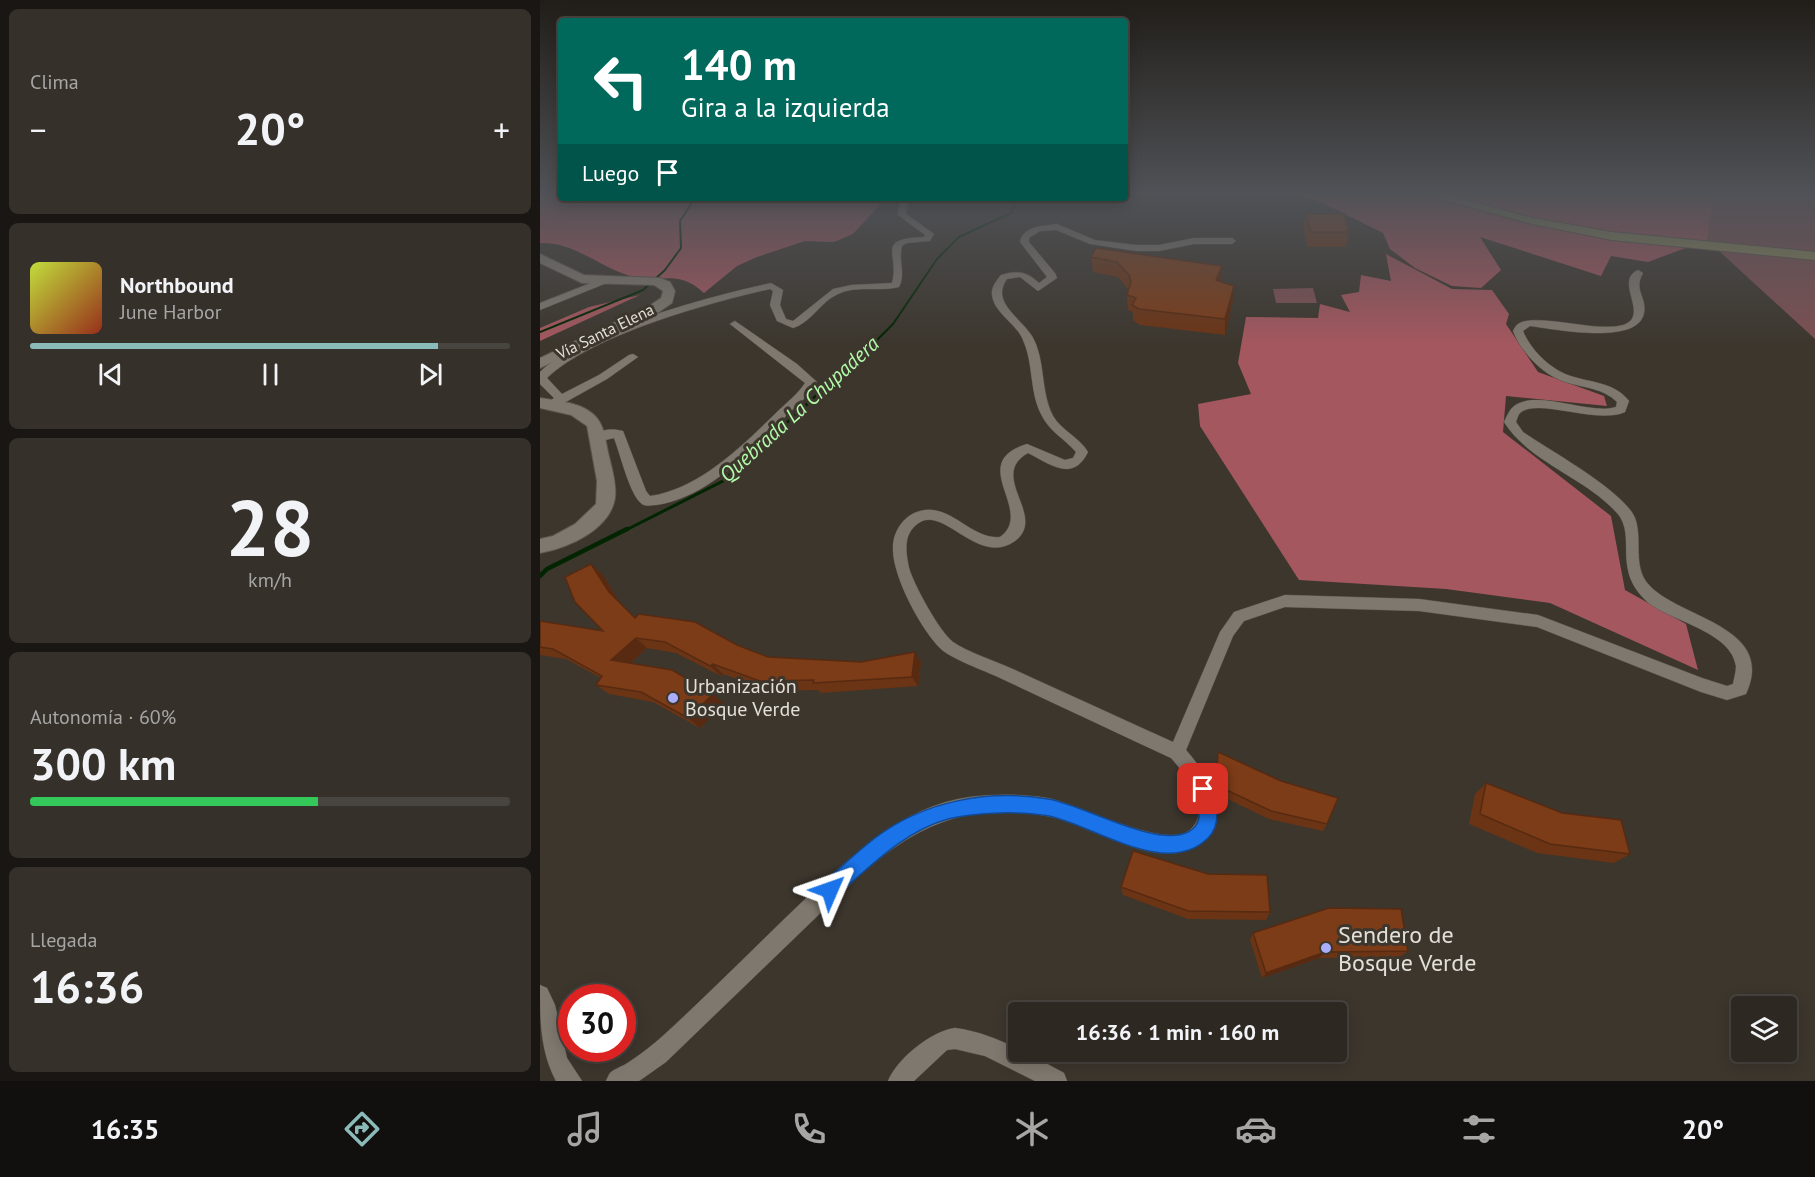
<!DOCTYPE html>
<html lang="es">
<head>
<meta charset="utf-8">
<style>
	:root { --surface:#2d2822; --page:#35302a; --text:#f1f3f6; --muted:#a7a6a5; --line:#484440; --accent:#8bbbb9 }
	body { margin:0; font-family:"PT Sans",sans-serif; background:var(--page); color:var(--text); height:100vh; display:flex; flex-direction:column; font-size:22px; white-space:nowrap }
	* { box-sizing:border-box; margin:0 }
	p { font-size:20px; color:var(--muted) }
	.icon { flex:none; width:33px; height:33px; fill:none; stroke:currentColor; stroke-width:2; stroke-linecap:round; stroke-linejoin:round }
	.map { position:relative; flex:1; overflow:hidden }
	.sheet { display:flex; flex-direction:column; gap:9px; padding:9px; background:#191613; width:540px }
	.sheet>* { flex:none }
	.guide { position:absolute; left:18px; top:18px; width:570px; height:183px; border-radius:6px; box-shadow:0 3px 15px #0003,0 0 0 2px var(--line); background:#00695c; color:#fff; overflow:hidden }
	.tools { position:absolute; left:1191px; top:996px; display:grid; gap:12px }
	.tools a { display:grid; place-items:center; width:66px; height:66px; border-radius:6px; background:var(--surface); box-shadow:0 3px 15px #0003,0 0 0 2px var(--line); font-size:30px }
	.speed { position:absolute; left:18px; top:984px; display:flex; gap:12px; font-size:30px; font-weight:700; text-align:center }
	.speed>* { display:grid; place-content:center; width:78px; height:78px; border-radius:50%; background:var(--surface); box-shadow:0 3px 15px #0003,0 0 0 2px var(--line); line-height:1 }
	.speed .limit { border:9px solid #d22; background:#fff; color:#111 }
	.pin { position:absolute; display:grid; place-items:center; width:51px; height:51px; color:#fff; margin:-26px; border-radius:12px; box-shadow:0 3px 9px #0006 }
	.me { position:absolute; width:66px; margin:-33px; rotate:47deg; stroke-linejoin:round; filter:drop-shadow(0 0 4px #0008) }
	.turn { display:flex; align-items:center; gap:21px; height:126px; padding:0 24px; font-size:27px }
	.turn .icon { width:78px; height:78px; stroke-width:2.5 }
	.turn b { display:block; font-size:42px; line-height:51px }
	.then { display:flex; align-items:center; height:57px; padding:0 24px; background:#0003; gap:12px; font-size:22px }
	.big { font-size:45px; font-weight:700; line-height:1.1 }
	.sheet .widget { flex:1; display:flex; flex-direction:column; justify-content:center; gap:9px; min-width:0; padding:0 21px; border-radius:9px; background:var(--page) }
	.sheet .dial { align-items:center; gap:0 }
	.dial b { font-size:78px; line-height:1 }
	.song { display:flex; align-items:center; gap:18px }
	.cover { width:72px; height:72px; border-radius:9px; background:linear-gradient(135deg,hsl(70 70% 55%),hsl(10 70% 35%)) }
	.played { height:6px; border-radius:3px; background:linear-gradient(90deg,var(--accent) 85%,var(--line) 85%) }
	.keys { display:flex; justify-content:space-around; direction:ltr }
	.heat { display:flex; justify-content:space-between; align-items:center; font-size:33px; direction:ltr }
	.charge { height:9px; border-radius:4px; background:linear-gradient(90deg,#34c759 60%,var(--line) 0) }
	.trip { position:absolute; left:468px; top:1002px; width:339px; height:60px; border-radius:6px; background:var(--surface); box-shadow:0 3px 15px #0003,0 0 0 2px var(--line); font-weight:700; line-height:60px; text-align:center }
	.tabs { display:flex; height:96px; justify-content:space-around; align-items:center; background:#12100e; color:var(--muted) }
	.tabs .icon { width:42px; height:42px }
	.tabs .active { color:var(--accent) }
	.tabs b { font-size:27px; color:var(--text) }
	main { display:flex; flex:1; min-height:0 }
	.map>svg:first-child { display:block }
</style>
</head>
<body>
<main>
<section class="sheet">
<div class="widget"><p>Clima</p>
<div class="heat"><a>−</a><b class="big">20°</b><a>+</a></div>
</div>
<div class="widget">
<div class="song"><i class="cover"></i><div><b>Northbound</b><p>June Harbor</p></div></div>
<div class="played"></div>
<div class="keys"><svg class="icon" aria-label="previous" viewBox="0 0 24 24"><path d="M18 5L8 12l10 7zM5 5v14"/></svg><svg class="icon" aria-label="pause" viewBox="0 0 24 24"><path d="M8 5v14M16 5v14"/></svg><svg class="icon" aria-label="next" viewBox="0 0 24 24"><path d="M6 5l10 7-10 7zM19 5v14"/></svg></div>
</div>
<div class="widget dial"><b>28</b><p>km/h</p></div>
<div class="widget"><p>Autonomía · 60%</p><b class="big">300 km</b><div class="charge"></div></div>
<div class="widget"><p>Llegada</p><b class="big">16:36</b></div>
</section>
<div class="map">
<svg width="1275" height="1081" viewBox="0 0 1275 1081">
	<rect width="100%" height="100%" fill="#3c362d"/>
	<path fill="#7d5052" d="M1175,193H1275V339L1167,240Z
		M773,288L777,303H736L733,289Z"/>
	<path fill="#a4575e" d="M0,193H21V198H346L313,234L294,242L265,241L217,257L197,266L164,293C140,270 124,282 95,277C62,270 35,241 0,243Z
		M1175,193L1167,240L1108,262L1071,256L1061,276L940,237L961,270L941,288L912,286L875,268L850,249L843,233L783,203L754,194Z
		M846,254L912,289L952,290L969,314L966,324L998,372L1064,396L1067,406L966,396L963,432L1071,516L1085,590L1146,624L1158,670L1010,603L906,589L759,580L660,426L658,404L711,394L698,363L706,317L778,318L780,304L810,312L801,295L819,292L821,275L851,281Z
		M100,295L0,341V328L49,307Z"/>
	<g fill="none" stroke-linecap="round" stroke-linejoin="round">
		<path stroke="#002500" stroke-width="2" d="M0,332L103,290L125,270L141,248L140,221L155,198
			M335,342L353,324L397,259L419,237L471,213L477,198"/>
		<path stroke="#002500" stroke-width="3" d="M84,531L183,481L337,340"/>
		<path stroke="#002500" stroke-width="4.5" d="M0,576L7,569L87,529"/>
		<g stroke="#59544c" stroke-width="1">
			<path id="street" d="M361,198H369L366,214L394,234L390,241L367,243L362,246C358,260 366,274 359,287C340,292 316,285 298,294C280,302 272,322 253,328L237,321L230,305L233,291L230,289C168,303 52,335 7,378L22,394L59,375L89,355L93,354L98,357L67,379L15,408L11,409L5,405L14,398L0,384V372C46,329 168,297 231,283L243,290L240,305L246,319L253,321L293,289L311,285L352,283C360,253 334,239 384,237L385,235L358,215Z
				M517,224L555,240L596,245H619L654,238H692L696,241L692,244H654L619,251H596L550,244L516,230L500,231L489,238V242L515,273L517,278L498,291L480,277L467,279C450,302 481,318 492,336C506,360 500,391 513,416C522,431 539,437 548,452C533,483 510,464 488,453C447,476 508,516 475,541C437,568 402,501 376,525C363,536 366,553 369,568C374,585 399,631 413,642C427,652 458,662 475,670C528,694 580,718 633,742L680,632L694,612L745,595L879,599L998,615L1162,678L1187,686L1193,684C1194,678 1196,672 1196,666C1191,632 1134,622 1110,604C1070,571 1098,537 1077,513C1045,477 990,463 964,422C966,418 968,413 971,409C991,386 1049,416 1076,407L1077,402C1063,388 1044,388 1025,382C1003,375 981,352 973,331C974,329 976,325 978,324C994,312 1058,333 1083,325C1111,316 1073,281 1098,270L1103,273C1093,291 1107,296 1104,313C1098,346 1014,329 990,326L983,331C991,351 1013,372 1034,377C1054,383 1075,383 1089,401L1085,412C1057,425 997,397 980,413C978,415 977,419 976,422L983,432C1009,450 1084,491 1095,518C1103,539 1092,567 1109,585C1140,619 1237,626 1206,694L1187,700L1161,692L997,627L879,611L745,607L704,621L693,636L646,750C666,773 685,802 669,831C663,842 654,849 641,852C615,858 582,843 558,834C541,827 524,819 507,816C430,802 380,823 323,872L126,1062L99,1081H66C67,1079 69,1074 70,1073C74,1069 81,1067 86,1064C100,1055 113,1045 125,1034C172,991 217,945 263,901C311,857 362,806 430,797C455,794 482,794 507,798C536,803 626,851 650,830C674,809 645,774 631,758C573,731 516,704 458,677C445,671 410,658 401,649C381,630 352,575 353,548C353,531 364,515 380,511C411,503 431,540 460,537C496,511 425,463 487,444L525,460L533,458L536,452C525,439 510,432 502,416C489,392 494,364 483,340C477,324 454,313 452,295C451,288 456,281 461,275C476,270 487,271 499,283L507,277L480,242C483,226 503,226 517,224Z
				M66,277L69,278V282L0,310V303Z
				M195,321L257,364L277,382C268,397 255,407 243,419C209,453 166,498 116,505C112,505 106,507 102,504C90,496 80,453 74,438L57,442L51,438C59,429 72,428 83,431L106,491L110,496C159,489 202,446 236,413C246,403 258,394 265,383L190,324Z
				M0,985L7,988L15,1005L27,1058L42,1081H16C0,1051 0,1019 0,985Z
				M415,1028C438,1031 458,1039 478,1049V1052H485L524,1073L527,1081H495L445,1056L415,1049L407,1050L374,1081H348C357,1059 391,1031 415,1028Z"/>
		</g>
		<g stroke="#59544c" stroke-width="2">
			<path id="secondary" d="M0,254L44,275L120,278L130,282L135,291L132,303L119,312L0,368V358L109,306L121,298L123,291L114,285L42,283L0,263Z
				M0,398C18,401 39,402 53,414C64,423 65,438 68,452C71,466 77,483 75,498C70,530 28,548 0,553V539L13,536L35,524L56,504L57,481L47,426L31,415L0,408Z"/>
		</g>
		<g stroke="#59544c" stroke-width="2">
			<path id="primary" d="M879,193H899L993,218L1072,232L1275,252V260L1072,240L992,224Z"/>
		</g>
		<use href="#street" fill="#7f786e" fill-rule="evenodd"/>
		<use href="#secondary" fill="#7f786e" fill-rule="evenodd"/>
		<use href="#primary" fill="#898859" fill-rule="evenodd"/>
	</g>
	<path fill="#6b3415" d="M766,214L809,232L806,247H768L763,229Z
		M556,248L681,281L693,301L685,335L600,325L593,320V312L588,310L587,295L588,289L578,277L553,272L551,257Z
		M51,564L63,575L80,603L95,618L197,645L228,657L321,662H381L378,686L281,693L278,690L230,691L183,674L181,676L136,653L107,648L91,663L184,703L160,728L113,702L69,694L56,685L61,678L26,659L0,655V621L63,631Z
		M677,761L787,824L783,831L729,819L675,793Z
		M946,783L1090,854L1074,863L997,853L929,824L935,794Z
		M668,874L730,912L726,920L648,919L583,895L581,887Z
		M713,933L868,951L860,957L779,958L722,978L710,940Z"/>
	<path fill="#572a11" d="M682,266L681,281L676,280Z
		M694,286L693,301L685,335V319Z
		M51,564L63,575L80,603L107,629L69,592Z
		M96,638L107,648L83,670L71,660Z
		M375,652L381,662L378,686L372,677Z
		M173,664L183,674L181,676L170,666Z
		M173,694L184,703L160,728L148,718Z
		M785,952L779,958L722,978L726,973Z"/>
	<path fill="#7c3c18" stroke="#572a11" stroke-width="1.5" d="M766,214H804L809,232H771Z
		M556,248L682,266L676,280L694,286L685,319L599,309L592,305L596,298L587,295L591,281L589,275L577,262L551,257Z
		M51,564L69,592L95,618L99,614L155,622L197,645L228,657L321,662L375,652L372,677L273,683L274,680L220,681L173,664L170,666L125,642L96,638L71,660L132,670L173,694L148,718L101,692L56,685L62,676L13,649L0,647V621L63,631L35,602L25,577Z
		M678,752L741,781L798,798L787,824L731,811L676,785Z
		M946,783L1022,813L1081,820L1090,854L1010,844L940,814Z
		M593,851L668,874L727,875L730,912L648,911L581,887Z
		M789,908L861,909L868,951L785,952L726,973L713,933Z"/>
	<linearGradient id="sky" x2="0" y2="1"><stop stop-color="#211e19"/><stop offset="0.56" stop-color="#505257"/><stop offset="1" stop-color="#505257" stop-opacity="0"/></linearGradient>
	<rect width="1275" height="345" fill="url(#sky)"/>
	<path fill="#1a73e8" stroke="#114b97" stroke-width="1.5" d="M663,780L669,783C676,799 683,823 668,838C627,879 553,825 509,816C481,811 436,812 408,819C364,831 330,867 296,896L290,899L283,896L280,890L283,883C300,868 317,852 335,838C384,801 448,789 508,799C542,804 615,848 648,832C671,820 650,798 656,783Z"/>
	<g fill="#abaffb" stroke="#3c362d" stroke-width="2">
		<circle cx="133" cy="698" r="6"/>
		<circle cx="786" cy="948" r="6"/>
	</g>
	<g text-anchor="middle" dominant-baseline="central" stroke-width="6" stroke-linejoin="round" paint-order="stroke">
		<g font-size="16" fill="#e3e0da" stroke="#3c362d">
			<text transform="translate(65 331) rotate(-26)">Vía Santa Elena</text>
		</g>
		<g font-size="20" fill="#e3e0da" stroke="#3c362d" text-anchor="start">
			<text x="145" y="686">Urbanización<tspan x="145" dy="23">Bosque Verde</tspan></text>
		</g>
		<g font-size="21" font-style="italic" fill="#b2fba9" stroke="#3c362d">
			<text transform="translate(259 409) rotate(-42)">Quebrada La Chupadera</text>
		</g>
		<g font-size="24" fill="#e3e0da" stroke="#3c362d" text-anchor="start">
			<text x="798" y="934">Sendero de<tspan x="798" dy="28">Bosque Verde</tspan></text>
		</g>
	</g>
</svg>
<div class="tools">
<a><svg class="icon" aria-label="layers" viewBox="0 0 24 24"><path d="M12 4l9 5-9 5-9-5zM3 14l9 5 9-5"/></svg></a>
</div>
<div class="speed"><div class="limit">30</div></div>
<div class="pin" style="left:663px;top:789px;background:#d93025"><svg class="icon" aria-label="arrive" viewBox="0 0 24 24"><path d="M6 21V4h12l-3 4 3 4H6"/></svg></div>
<svg class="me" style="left:290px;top:890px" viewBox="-20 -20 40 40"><path d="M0-17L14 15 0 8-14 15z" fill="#1a73e8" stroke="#fff" stroke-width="4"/></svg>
<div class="trip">16:36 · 1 min · 160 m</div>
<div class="guide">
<div class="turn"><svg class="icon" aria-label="left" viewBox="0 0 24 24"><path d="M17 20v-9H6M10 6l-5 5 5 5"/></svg><div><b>140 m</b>Gira a la izquierda</div></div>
<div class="then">Luego<svg class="icon" aria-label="arrive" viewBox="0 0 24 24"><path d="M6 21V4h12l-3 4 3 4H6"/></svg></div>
</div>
</div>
</main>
<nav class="tabs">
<b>16:35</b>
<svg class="icon active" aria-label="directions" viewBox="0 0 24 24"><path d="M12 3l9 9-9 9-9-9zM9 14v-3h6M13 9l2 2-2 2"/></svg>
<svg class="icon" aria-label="music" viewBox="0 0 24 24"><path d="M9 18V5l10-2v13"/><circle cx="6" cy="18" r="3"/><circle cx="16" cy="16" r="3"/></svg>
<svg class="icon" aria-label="phone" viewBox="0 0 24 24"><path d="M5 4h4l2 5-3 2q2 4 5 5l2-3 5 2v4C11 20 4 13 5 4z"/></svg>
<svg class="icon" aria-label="climate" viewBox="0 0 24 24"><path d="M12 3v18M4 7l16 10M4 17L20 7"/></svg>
<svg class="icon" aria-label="car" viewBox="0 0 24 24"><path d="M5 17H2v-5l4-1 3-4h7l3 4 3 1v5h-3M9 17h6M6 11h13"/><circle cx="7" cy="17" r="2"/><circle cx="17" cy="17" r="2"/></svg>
<svg class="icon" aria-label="filters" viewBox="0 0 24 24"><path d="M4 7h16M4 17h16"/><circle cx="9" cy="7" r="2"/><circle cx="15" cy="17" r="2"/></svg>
<b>20°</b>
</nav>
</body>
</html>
